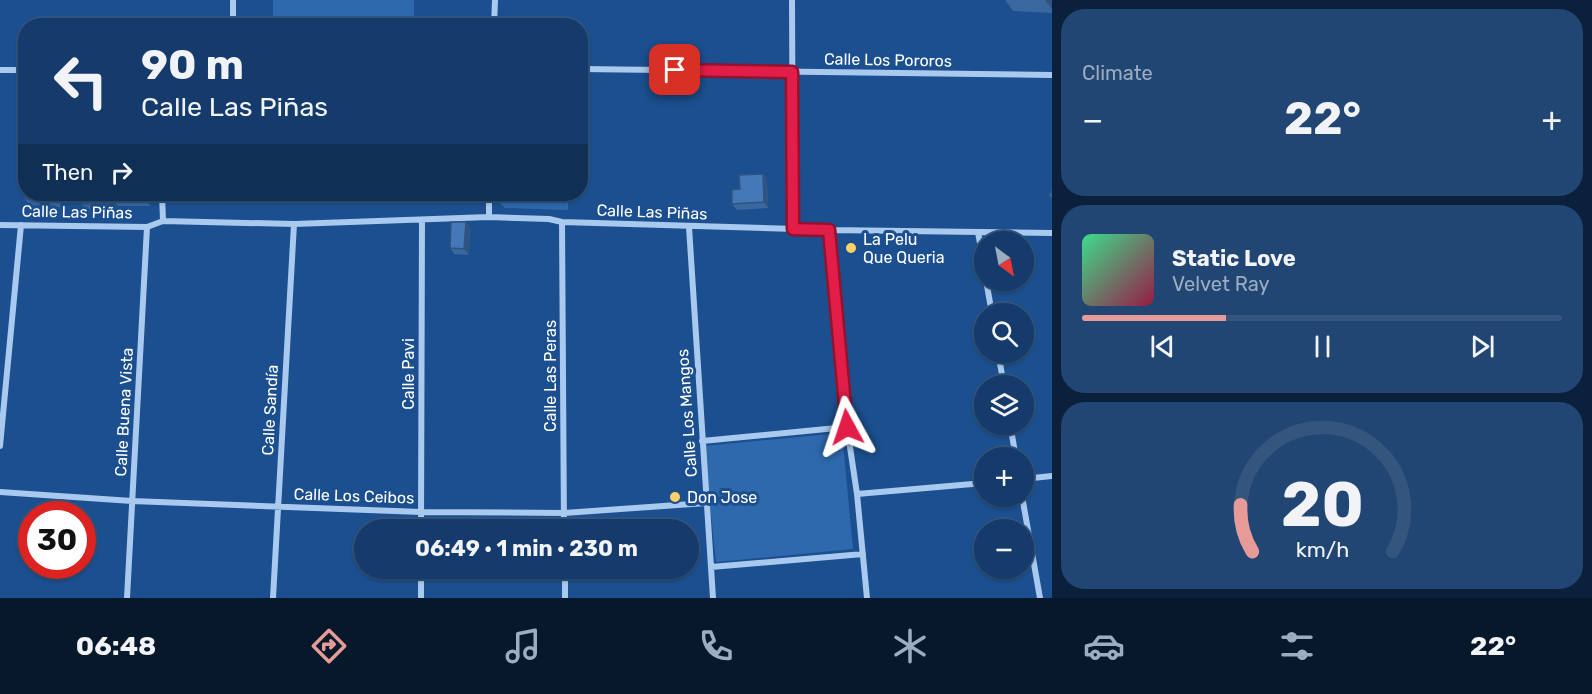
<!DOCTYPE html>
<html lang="en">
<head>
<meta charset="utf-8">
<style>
	:root { --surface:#143b6b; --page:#214673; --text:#f1f3f6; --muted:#9dadc1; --line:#33557e; --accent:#e69b98 }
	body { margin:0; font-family:Rubik,sans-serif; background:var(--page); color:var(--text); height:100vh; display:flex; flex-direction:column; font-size:22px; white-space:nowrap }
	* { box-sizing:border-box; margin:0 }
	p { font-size:20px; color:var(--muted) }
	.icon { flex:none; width:33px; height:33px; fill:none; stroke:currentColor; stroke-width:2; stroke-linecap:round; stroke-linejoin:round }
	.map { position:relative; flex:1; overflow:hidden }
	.panel { display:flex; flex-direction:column; gap:9px; padding:9px; background:#0b203b; width:540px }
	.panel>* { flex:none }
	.hud { position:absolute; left:18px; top:18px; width:570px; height:183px; border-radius:24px; box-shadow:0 2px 4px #0004,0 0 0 2px var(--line); background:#143b6b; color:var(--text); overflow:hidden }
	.needle { width:39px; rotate:148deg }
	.buttons { position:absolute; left:974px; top:231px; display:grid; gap:12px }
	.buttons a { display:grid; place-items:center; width:60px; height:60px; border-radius:50%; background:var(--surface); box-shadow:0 2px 4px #0004,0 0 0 2px var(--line); font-size:30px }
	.speed { position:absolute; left:18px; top:501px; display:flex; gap:12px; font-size:30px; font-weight:700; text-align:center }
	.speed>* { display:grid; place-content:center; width:78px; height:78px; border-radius:50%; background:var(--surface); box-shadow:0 2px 4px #0004,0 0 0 2px var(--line); line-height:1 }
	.speed .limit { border:9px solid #d22; background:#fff; color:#111 }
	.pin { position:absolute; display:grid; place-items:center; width:51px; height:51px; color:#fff; margin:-26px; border-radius:12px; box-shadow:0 3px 9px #0006 }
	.me { position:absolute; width:66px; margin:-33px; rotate:355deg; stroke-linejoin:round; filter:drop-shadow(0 0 4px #0008) }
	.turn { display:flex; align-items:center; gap:21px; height:126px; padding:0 24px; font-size:27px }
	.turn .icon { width:78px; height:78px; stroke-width:2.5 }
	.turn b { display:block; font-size:42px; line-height:51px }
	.then { display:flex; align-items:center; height:57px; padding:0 24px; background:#0003; gap:12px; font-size:22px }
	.big { font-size:45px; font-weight:700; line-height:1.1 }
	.panel .card { flex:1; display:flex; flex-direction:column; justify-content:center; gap:9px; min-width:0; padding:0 21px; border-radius:24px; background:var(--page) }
	.panel .dial { align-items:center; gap:0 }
	.dial svg { height:156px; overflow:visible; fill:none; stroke:var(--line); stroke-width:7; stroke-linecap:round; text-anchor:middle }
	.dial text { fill:var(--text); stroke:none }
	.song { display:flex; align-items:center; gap:18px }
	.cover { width:72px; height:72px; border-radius:9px; background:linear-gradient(135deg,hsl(150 70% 55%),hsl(340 70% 35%)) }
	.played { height:6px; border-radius:3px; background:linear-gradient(90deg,var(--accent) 30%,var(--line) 30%) }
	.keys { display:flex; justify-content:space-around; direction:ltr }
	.heat { display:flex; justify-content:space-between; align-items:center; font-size:33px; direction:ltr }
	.trip { position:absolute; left:354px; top:519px; width:345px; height:60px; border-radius:30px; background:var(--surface); box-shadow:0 2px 4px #0004,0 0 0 2px var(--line); font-weight:700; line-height:60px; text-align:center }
	.dock { display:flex; height:96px; justify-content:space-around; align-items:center; background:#08182b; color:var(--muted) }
	.dock .icon { width:42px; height:42px }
	.dock .on { color:var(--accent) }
	.dock b { font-size:27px; color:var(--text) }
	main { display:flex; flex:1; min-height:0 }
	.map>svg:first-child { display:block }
</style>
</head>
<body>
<main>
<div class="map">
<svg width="1052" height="598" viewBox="0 0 1052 598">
	<rect width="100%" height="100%" fill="#1b4f8f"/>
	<path fill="#2e69ad" d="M273,0H414V25H273Z
		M499,194H568V210L505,208L499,202Z
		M842,433L853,549L716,562L704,446Z"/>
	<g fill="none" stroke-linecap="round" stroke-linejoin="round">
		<path stroke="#a9c9ee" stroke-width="6" d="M792,0L793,229
			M233,26V0
			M494,26L495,0
			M580,69L1052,75
			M0,70H26
			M162,194L163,221
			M489,194V217
			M562,222L564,530
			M0,225L147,227L163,221L294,224L489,217L549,219L562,222L829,230L1052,233
			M689,227L713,598
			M829,230L847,427L857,494L867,598
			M978,232L984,266
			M986,280L992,314
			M998,352L1004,386
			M1010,424L1016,458
			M702,441L847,427
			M0,446L21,225
			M1023,479L1052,476
			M0,492L132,501L421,512L564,513L706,503
			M857,494L984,483
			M1022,496L1040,598
			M421,530L422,220
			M711,567L863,554
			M565,568V598
			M127,598L147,227
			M273,598L294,224
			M421,598V568"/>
	</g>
	<path fill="#3a679d" d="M1005,0H1052V13L1013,11Z
		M763,174L767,180L768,208L737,210L732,204L740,189Z
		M62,194L63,207L31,208L25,199Z
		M82,194H150V206H118V214H89L82,204Z
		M466,222L470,228L469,255L454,254L450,248Z"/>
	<path fill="#305480" d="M1045,0H1052V9Z
		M763,174L767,180L768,208L764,202Z
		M56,194H62L63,207L56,199Z
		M144,194H150V206L144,196Z
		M111,196L118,206V214L111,204Z
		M466,222L470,228L469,255L464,249Z"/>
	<path fill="#4478b7" stroke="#305480" stroke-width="1.5" d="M25,159H26V194H56V199H25Z
		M763,174L764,202L732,204V190L740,189L739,175Z
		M1052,188V198L1049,196Z
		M82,194H144V196H111V204H82Z
		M451,222H466L464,249L450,248Z"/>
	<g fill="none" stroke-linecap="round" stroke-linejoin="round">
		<g stroke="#92132f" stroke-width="15">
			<path id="route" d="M675,70L792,72L793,229L829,230L847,427"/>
		</g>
		<use href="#route" stroke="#e11d48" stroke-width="10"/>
	</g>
	<g fill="#ffd166" stroke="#1b4f8f" stroke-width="2">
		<circle cx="851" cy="248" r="6"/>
		<circle cx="675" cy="497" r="6"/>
	</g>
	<g text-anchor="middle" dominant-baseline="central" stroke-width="6" stroke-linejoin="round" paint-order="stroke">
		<g font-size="16" fill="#fff" stroke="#1b4f8f">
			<text transform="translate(888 60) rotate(1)">Calle Los Pororos</text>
			<text transform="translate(77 212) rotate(1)">Calle Las Piñas</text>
			<text transform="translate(652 212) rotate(2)">Calle Las Piñas</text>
			<text transform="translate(408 374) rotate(-90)">Calle Pavi</text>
			<text transform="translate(550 376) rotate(-90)">Calle Las Peras</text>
			<text transform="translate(270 410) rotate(-87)">Calle Sandía</text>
			<text transform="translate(124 412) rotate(-87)">Calle Buena Vista</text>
			<text transform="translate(687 413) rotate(-94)">Calle Los Mangos</text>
			<text transform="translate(354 496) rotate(2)">Calle Los Ceibos</text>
		</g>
		<g font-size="16" fill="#fff" stroke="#1b4f8f" text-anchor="start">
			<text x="863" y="239">La Pelu<tspan x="863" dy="18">Que Queria</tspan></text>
			<text x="687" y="497">Don Jose</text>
		</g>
	</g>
</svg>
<div class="buttons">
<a><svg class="needle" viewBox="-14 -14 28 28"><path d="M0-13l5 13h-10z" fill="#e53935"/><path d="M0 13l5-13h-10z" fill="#9dadc1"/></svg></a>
<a><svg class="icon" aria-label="search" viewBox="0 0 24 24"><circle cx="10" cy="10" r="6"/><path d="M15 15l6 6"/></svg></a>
<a><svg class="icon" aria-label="layers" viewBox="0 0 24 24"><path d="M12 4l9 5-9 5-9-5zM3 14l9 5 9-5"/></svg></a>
<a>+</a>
<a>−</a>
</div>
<div class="speed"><div class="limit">30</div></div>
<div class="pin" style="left:675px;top:70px;background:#d93025"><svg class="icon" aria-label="arrive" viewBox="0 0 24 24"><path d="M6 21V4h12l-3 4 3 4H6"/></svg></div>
<svg class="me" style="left:847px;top:427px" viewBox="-20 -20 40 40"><path d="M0-17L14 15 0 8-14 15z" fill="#e11d48" stroke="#fff" stroke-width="4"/></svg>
<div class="trip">06:49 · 1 min · 230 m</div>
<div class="hud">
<div class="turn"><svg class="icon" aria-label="left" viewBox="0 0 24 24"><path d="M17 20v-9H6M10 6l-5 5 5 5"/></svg><div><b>90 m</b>Calle Las Piñas</div></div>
<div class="then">Then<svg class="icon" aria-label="right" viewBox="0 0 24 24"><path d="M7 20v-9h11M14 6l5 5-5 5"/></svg></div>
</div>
</div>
<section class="panel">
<div class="card"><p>Climate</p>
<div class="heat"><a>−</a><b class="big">22°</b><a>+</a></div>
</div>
<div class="card">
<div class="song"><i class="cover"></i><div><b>Static Love</b><p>Velvet Ray</p></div></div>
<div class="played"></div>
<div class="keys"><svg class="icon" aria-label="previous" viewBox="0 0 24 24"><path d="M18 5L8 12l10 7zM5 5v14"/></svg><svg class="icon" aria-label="pause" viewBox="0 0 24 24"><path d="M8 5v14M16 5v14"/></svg><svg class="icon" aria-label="next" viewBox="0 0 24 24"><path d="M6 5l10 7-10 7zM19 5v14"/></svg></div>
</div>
<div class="card dial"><svg viewBox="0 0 100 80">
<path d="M14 69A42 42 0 1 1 86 69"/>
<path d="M14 69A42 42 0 0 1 8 45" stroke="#e69b98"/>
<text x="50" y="56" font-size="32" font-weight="700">20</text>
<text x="50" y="72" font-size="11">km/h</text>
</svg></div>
</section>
</main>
<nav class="dock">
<b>06:48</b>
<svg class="icon on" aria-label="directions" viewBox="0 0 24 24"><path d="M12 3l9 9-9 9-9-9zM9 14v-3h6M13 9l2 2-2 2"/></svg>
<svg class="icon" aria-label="music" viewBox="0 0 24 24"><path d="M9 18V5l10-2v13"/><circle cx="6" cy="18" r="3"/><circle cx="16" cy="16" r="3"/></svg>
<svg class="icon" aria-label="phone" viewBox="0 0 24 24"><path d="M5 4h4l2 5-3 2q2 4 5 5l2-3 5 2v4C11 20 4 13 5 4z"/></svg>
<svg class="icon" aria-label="climate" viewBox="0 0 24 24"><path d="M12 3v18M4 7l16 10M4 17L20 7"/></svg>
<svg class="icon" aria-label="car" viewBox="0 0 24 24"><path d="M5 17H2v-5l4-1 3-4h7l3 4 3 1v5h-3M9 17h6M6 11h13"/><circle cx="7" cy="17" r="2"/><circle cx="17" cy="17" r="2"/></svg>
<svg class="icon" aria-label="filters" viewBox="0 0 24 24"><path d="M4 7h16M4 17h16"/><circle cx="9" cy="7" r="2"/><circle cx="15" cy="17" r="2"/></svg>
<b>22°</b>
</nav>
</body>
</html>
